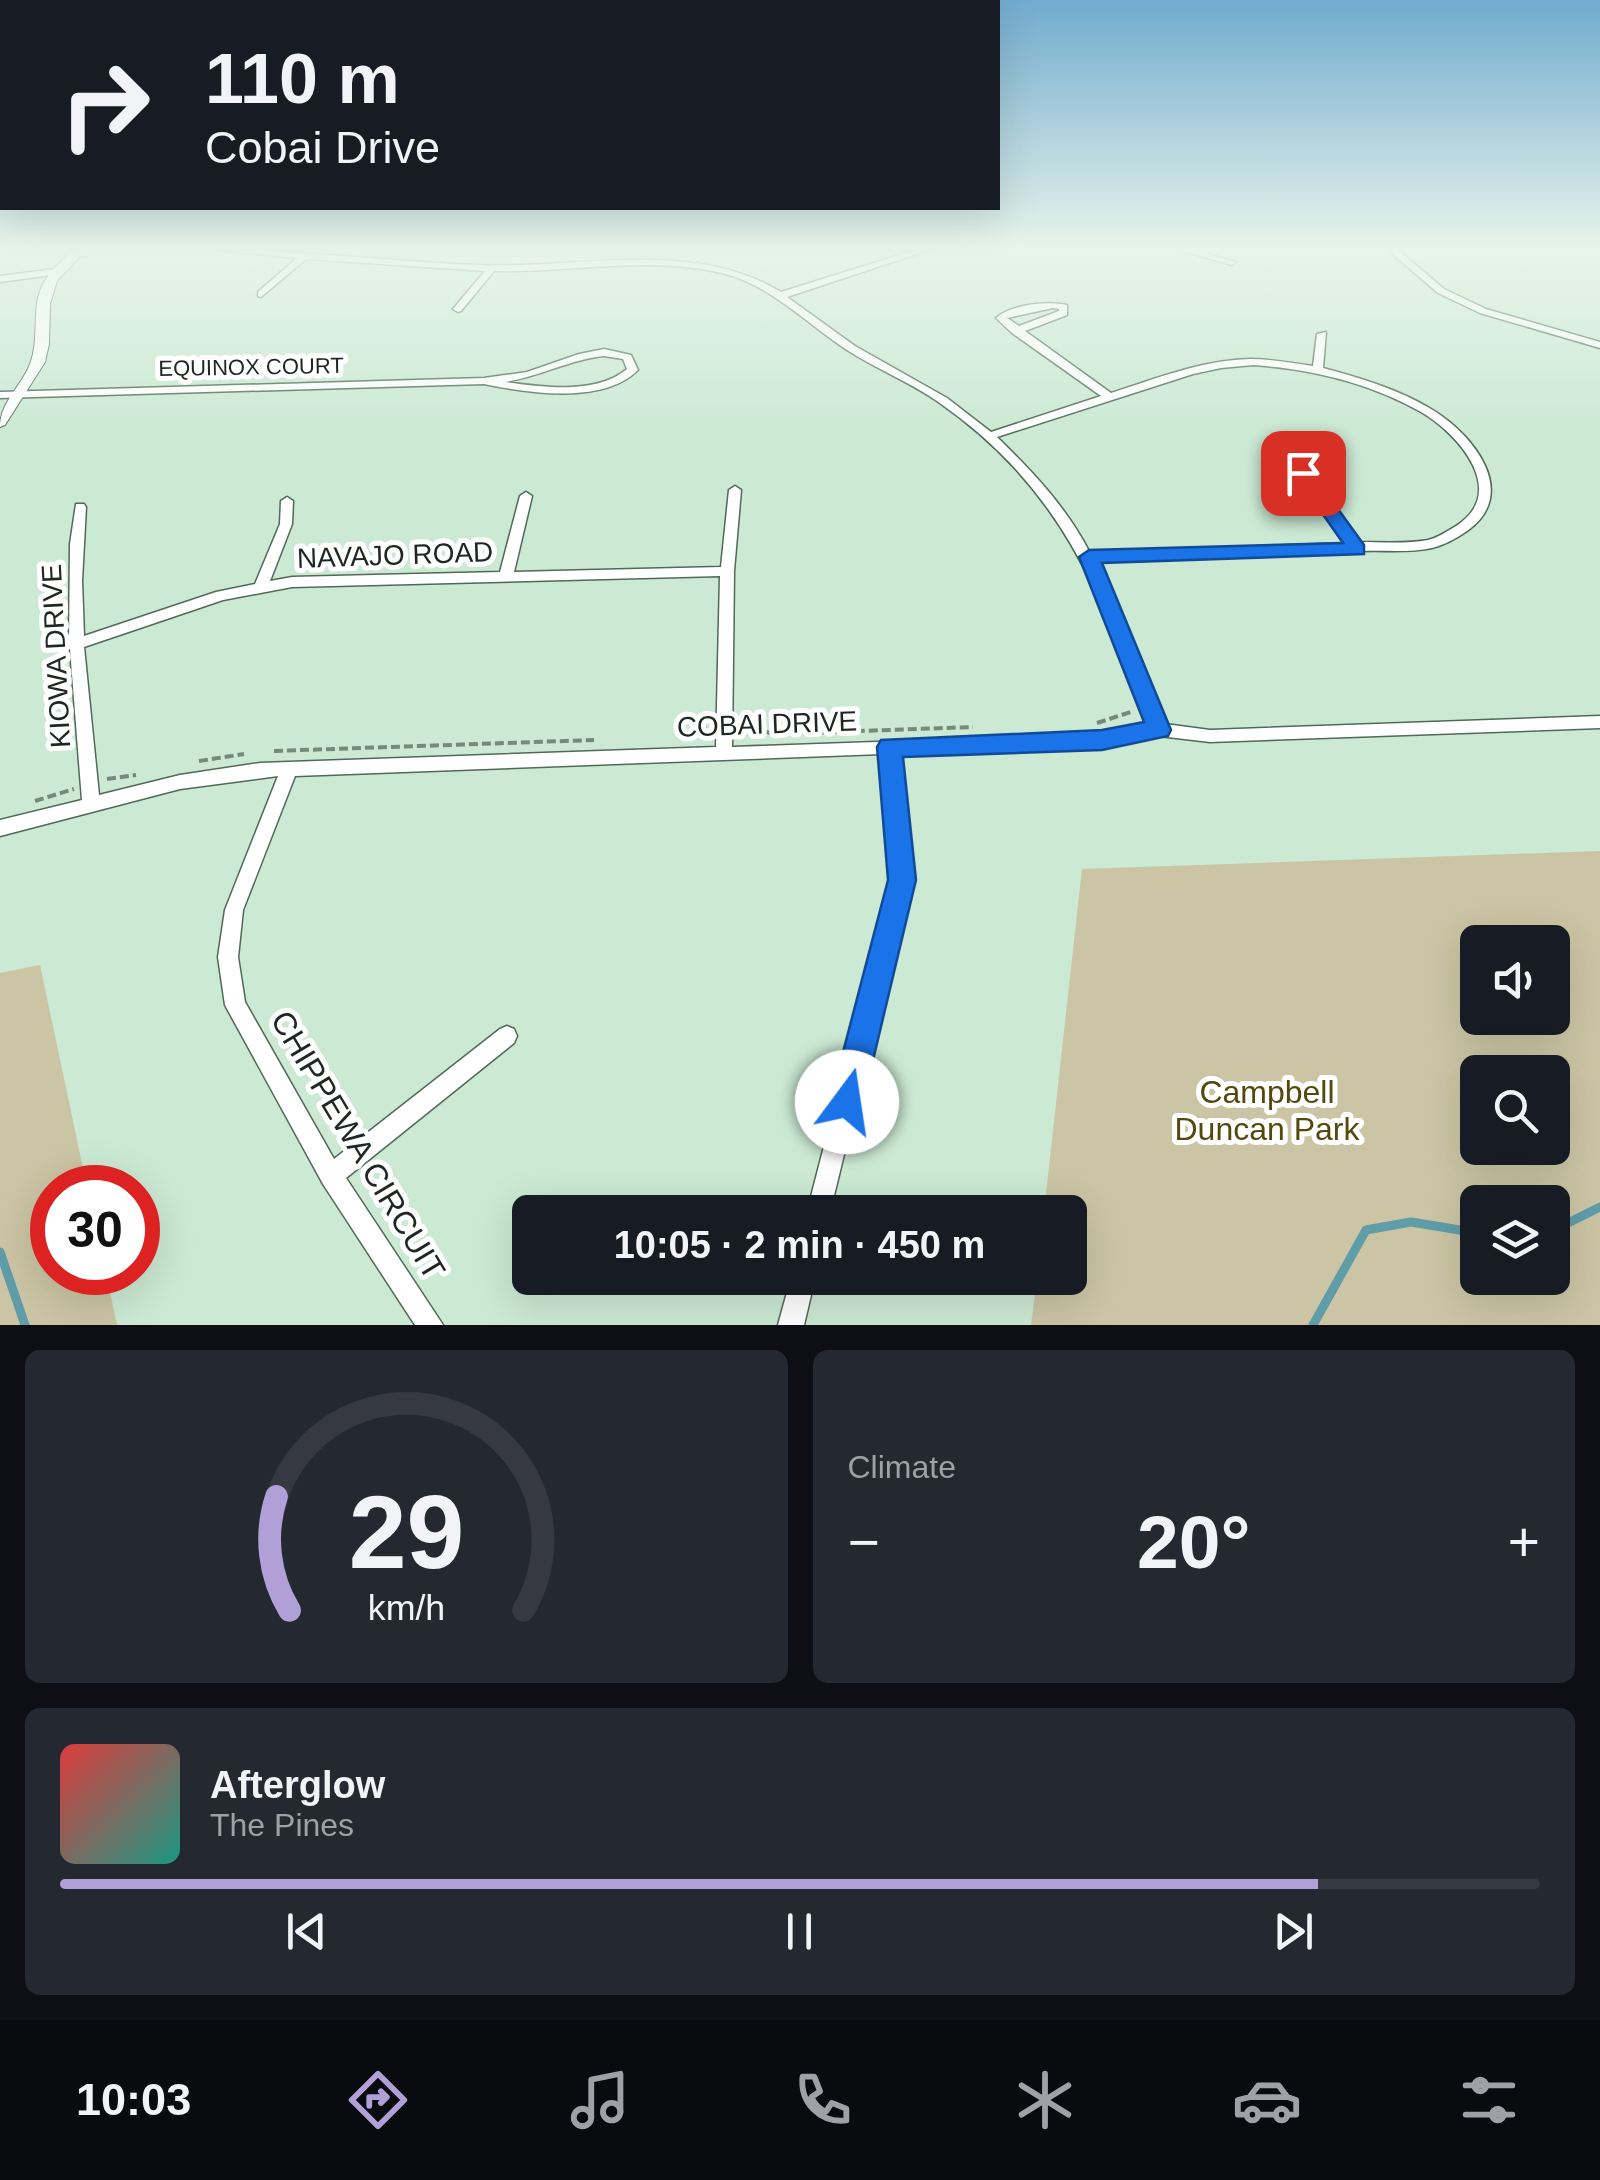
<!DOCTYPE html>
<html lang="en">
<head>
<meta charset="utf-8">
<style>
	:root { --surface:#171b24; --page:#242831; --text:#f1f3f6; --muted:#9ea1a6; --line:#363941; --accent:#b1a0d8 }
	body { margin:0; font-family:Arial,sans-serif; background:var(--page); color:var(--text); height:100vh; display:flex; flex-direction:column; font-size:38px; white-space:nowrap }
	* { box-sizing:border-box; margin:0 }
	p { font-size:32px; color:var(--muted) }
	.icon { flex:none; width:55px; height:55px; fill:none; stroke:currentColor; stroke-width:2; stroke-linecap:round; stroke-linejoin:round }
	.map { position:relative; height:1325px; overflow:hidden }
	.panel { display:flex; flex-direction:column; gap:25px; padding:25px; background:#0d0f14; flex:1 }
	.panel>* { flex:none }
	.guide { position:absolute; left:0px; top:0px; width:1000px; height:210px; box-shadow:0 10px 40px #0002; background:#171b24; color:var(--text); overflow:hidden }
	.controls { position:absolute; left:1460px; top:925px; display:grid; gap:20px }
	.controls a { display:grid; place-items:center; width:110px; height:110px; border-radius:15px; background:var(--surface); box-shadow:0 10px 40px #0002; font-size:50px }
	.speed { position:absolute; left:30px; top:1165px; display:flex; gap:20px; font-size:50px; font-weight:700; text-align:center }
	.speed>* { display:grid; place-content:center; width:130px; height:130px; border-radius:50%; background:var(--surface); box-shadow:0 10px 40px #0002; line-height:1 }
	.speed .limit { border:15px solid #d22; background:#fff; color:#111 }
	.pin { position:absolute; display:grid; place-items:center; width:85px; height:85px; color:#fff; margin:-42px; border-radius:20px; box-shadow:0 5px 15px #0006 }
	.me { position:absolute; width:110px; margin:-55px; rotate:14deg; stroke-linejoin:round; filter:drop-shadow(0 0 8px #0008) }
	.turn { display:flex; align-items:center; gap:35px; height:210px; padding:0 40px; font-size:45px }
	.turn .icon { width:130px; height:130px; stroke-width:2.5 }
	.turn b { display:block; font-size:70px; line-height:85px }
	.big { font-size:75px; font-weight:700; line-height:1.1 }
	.panel .tile { flex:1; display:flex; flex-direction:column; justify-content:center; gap:15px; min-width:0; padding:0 35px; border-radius:15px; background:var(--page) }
	.panel .dial { align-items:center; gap:0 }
	.dial svg { height:260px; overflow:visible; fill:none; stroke:var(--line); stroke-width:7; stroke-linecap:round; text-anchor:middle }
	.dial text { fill:var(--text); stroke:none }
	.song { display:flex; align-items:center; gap:30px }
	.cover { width:120px; height:120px; border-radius:15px; background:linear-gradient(135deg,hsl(0 70% 55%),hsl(170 70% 35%)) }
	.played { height:10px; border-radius:5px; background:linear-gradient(90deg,var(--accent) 85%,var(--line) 85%) }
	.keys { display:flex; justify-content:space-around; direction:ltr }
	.heat { display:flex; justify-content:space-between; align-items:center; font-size:55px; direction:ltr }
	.panel .tiles { flex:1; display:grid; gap:25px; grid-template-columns:1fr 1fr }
	.tile:last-child { grid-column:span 2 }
	.trip { position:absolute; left:512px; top:1195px; width:575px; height:100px; border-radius:15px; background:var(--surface); box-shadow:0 10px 40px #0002; font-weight:700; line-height:100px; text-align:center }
	.tabs { display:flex; height:160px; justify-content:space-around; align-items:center; background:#090b0e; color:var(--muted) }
	.tabs .icon { width:70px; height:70px }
	.tabs .current { color:var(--accent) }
	.tabs b { font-size:45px; color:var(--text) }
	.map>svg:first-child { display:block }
</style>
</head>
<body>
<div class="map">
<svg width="1600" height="1325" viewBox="0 0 1600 1325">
	<rect width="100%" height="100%" fill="#cbe9d3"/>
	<path fill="#cbc5a5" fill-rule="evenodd" d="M1600,851V1325H1031L1037,1278H1070V1212H1044L1082,869ZM1478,942H1552V1018H1478ZM1478,1072H1552V1148H1478ZM1478,1202H1552V1278H1478Z
		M40,965L87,1187L52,1188V1272L106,1273L117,1325H0V973Z"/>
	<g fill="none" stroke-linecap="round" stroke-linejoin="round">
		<path stroke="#609da8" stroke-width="9" d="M1552,1231L1600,1207
			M0,1252L25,1325
			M1313,1325L1366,1230L1411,1222L1478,1233"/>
		<g stroke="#506a57" stroke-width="3">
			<path id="minor" d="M218,250C305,250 392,262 479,265C578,269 692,238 781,292L915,250H929L787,297L855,346L947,398L991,432L1101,396L1012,333L996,318C1012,304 1048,301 1067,305V315L1025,331L1111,393C1155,379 1202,360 1250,359C1271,359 1292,363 1313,366L1317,334L1326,332L1323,368C1360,378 1398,389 1431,409C1472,433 1521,493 1467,531C1457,538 1444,545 1432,548C1410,553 1385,550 1362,551L1357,553L1352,551L1095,561L1128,631L1165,724L1210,730L1600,716V728L1210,742L1159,736L1102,746L899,754L911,880L830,1212H807L893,880L882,754L295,776L243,910L238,957L245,1002L334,1159L500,1029L507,1026L514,1029L517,1036L514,1043L346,1178L443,1325H415L323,1184L225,1005L218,957L225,910L278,776L180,789L0,836V820L82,800L70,649L67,645L69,641L70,544L76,504H84L86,507L82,581L84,636L216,592L255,584L280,524L281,501L287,497L293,501L292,524L270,581L292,577L500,572L520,496L526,492L532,496L514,572L721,567L729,490L735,486L741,490L734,571L732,747L1102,734L1149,725C1100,590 1061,487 937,401C908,381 874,368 844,348C804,321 770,285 722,273C648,255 569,273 494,271L461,311L458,312L453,309L485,271L306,259L261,297L258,296V292L297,258ZM1053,308L1059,309V311L1019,326L1007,318ZM1253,365C1312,369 1370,383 1421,412C1459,434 1509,492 1456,526C1448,531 1437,538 1428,540C1407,544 1381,542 1359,542L1307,470L1303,469L1297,473L1346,543L1090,553C1067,508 1033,472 997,437L1193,374L1221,368ZM720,576L716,747L260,763L180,775L99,795L84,647L223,600L292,587Z
				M1179,250H1195L1236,262L1232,265Z
				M1388,250H1398L1444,289L1486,309L1600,342V348L1480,313L1438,293Z
				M56,269L59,270V274L0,282V276Z
				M604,349L631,355L638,370C603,405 528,393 484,384L0,398V392L484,378L527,372L579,354ZM604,356L623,359L627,369C596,395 543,387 505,382C539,377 571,359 604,356Z
				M791,1278H815L804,1325H778Z"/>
		</g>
		<g stroke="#506a57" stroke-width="2">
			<path id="tertiary" d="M73,250H86L57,281L50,304L49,344L45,362L5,425L0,427C0,402 21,387 30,364C40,339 31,310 42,286C49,272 61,261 73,250Z"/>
		</g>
		<path stroke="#758a7b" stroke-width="4" stroke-dasharray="9 4" stroke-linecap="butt" d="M1097,723L1134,711
			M740,725L774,734L973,727
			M678,737L706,726
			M274,751L594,740
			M199,761L244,754
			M107,779L136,775
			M35,801L74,789"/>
		<use href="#minor" fill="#fff" fill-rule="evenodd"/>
		<use href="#tertiary" fill="#fff" fill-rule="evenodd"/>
	</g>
	<linearGradient id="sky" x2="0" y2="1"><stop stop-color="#71abce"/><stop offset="0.57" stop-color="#e8f5eb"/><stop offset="1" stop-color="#e8f5eb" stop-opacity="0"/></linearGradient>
	<rect width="1600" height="436" fill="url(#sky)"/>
	<path fill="#1a73e8" stroke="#114b97" stroke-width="2.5" d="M1303,468L1309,469L1364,545V554L1102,563L1171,730L1168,736L1102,750L903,757L916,880L863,1102L858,1113L847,1118L835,1113L830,1102L888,880L877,747L881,740L1102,730L1144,722L1079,557L1089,550L1343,543L1294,473Z"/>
	<g text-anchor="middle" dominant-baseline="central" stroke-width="10" stroke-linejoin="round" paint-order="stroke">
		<g font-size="22" fill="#1c2820" stroke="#fff">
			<text transform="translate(251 367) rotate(-1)">EQUINOX COURT</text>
		</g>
		<g font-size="28" fill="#1c2820" stroke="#fff">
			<text transform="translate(395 555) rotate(-2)">NAVAJO ROAD</text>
			<text transform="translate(56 656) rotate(-93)">KIOWA DRIVE</text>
			<text transform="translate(767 724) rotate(-2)">COBAI DRIVE</text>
		</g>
		<g font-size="32" fill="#54490d" stroke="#fff">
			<text x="1267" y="1092">Campbell<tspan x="1267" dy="37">Duncan Park</tspan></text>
		</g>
		<g font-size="32" fill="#1c2820" stroke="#fff">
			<text transform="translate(358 1145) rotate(59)">CHIPPEWA CIRCUIT</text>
		</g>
	</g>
</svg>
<div class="controls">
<a><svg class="icon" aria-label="sound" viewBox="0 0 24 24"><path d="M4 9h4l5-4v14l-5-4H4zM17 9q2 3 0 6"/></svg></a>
<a><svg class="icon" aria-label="search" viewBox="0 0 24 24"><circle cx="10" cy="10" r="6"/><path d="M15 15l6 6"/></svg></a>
<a><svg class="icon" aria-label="layers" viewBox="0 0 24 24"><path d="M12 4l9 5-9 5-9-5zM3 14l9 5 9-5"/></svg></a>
</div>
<div class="speed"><div class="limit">30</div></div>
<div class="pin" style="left:1303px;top:473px;background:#d93025"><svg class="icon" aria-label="arrive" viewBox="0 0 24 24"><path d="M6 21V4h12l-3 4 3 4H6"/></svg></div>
<svg class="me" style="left:847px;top:1102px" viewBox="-20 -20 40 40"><circle r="19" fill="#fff"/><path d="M0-13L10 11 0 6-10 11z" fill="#1a73e8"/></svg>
<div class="trip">10:05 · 2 min · 450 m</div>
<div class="guide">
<div class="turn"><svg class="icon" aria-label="right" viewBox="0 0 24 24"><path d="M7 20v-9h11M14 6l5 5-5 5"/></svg><div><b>110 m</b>Cobai Drive</div></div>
</div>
</div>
<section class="panel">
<div class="tiles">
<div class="tile dial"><svg viewBox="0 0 100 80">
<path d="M14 69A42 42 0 1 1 86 69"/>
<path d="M14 69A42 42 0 0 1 10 34" stroke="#b1a0d8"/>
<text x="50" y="56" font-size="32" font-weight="700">29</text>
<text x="50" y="72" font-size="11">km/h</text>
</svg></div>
<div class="tile"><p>Climate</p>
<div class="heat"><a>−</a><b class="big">20°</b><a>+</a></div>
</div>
<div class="tile">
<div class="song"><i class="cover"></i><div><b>Afterglow</b><p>The Pines</p></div></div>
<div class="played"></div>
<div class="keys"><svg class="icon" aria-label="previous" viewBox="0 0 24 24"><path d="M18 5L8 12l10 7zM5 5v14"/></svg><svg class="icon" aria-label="pause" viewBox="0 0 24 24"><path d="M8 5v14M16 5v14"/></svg><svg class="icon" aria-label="next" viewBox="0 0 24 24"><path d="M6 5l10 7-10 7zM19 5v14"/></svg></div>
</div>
</div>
</section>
<nav class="tabs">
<b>10:03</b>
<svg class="icon current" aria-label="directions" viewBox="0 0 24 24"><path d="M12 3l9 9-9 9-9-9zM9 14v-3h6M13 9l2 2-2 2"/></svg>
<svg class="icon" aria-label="music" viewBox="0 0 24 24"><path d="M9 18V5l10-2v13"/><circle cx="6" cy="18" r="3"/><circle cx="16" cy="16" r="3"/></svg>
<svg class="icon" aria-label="phone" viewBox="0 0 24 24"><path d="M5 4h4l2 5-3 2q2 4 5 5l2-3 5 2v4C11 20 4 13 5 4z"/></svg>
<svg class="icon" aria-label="climate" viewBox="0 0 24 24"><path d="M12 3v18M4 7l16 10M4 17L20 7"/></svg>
<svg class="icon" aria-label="car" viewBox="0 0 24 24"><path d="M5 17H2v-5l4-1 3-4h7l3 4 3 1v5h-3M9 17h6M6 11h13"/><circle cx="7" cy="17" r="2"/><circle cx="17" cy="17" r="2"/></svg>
<svg class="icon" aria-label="filters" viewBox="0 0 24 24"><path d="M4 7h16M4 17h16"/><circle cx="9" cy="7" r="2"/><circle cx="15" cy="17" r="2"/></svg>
</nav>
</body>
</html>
